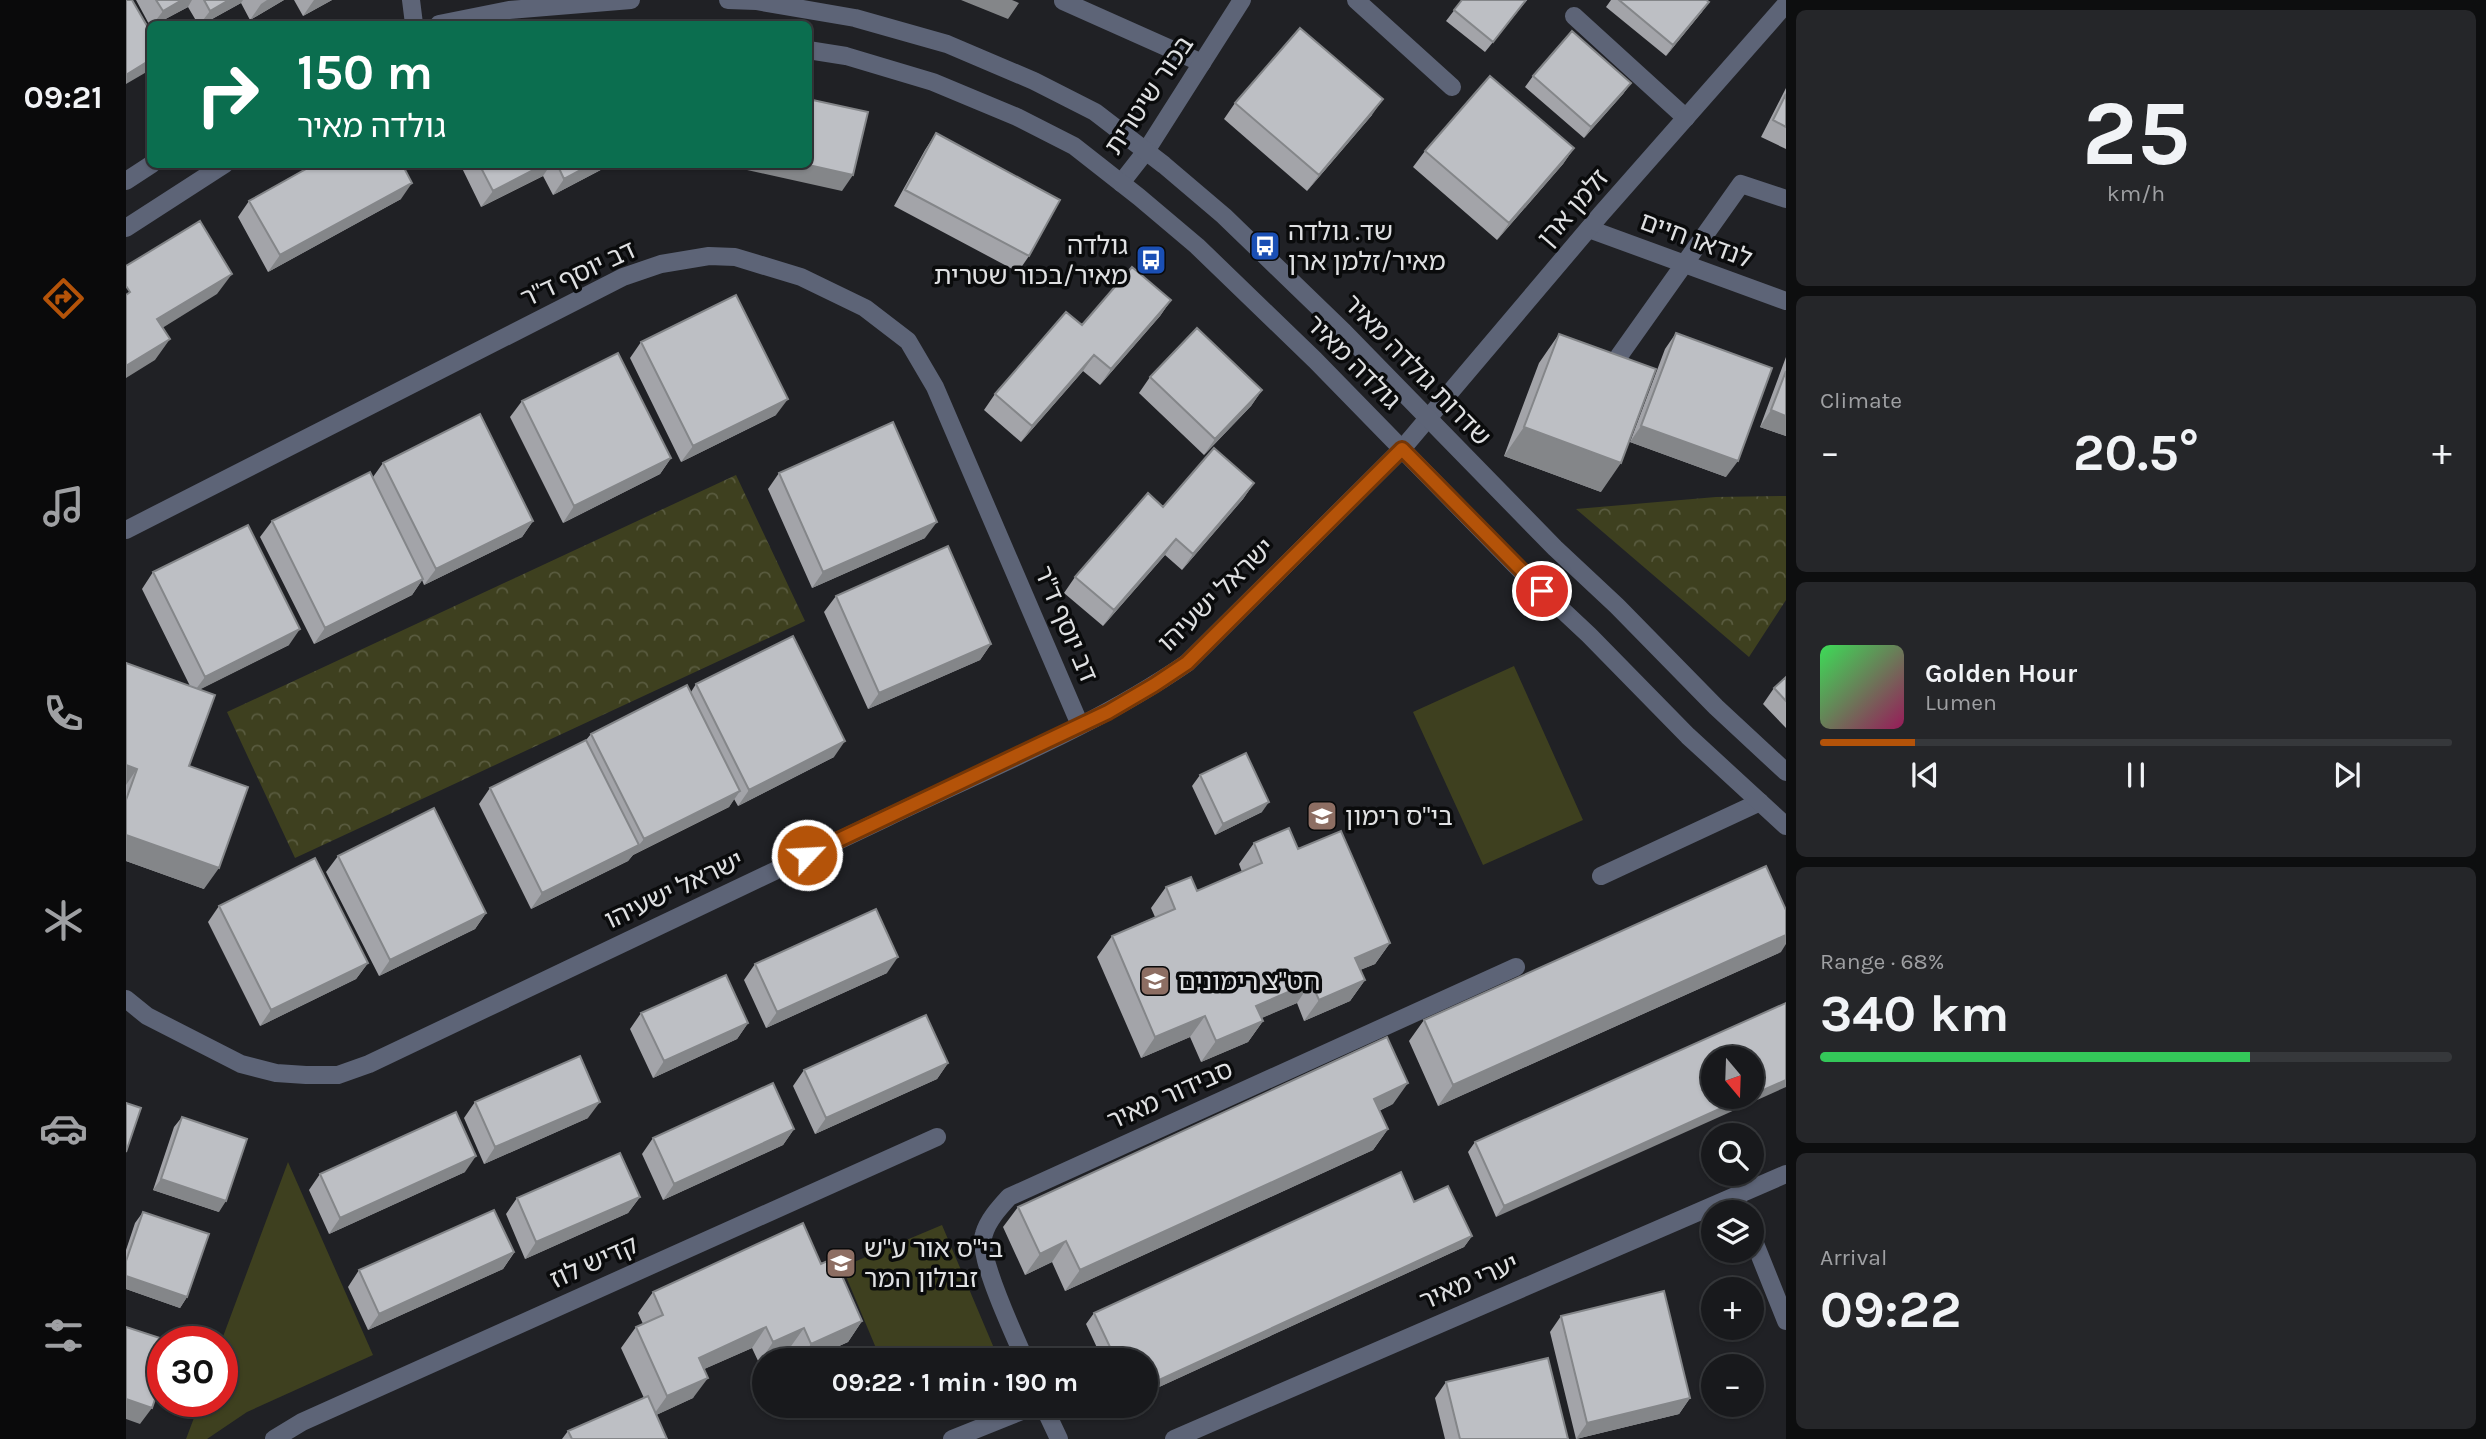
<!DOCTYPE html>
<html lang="en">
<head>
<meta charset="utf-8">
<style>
	:root { --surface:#18191c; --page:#252629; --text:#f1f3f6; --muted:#9fa0a3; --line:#36383b; --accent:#b45309 }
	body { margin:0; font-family:Karla,"Noto Sans Hebrew",sans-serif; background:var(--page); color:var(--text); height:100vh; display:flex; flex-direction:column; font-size:26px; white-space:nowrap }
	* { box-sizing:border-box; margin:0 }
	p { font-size:23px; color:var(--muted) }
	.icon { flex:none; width:38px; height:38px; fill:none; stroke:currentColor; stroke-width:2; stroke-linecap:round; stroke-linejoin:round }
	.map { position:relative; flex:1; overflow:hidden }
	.sheet { display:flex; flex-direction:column; gap:10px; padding:10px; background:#0d0e0f; width:700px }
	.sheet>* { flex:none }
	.top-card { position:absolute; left:21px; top:21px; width:665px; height:147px; border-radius:10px; box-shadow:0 2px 5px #0004,0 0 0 2px var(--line); background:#0b6e4f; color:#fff; overflow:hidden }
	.needle { width:46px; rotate:161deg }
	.tools { position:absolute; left:1575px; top:1046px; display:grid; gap:14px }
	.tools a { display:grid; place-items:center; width:63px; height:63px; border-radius:50%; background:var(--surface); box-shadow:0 2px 5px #0004,0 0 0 2px var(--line); font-size:35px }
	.speed { position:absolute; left:21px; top:1326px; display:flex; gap:14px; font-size:35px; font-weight:700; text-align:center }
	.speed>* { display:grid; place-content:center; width:91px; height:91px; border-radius:50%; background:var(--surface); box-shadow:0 2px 5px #0004,0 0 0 2px var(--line); line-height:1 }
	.speed .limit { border:10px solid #d22; background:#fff; color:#111 }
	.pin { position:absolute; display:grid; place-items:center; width:60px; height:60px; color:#fff; margin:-30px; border:4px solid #fff; border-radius:50%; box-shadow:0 2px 7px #0007 }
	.me { position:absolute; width:77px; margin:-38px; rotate:65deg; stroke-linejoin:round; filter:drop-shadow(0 0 5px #0008) }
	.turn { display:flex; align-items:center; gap:24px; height:147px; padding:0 35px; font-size:32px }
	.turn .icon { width:91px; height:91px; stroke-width:2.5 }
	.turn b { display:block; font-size:49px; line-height:60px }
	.big { font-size:52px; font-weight:700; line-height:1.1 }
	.sheet .card { flex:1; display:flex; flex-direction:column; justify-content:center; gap:10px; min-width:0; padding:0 24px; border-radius:10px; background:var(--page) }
	.sheet .dial { align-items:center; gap:0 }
	.dial b { font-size:91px; line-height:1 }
	.song { display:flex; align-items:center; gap:21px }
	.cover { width:84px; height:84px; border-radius:10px; background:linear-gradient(135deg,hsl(130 70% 55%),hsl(330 70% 35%)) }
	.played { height:7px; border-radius:4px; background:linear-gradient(90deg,var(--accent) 15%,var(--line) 15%) }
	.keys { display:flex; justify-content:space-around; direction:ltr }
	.heat { display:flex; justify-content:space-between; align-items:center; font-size:38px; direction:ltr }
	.charge { height:10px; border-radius:5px; background:linear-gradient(90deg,#34c759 68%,var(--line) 0) }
	.trip { position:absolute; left:626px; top:1348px; width:406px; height:70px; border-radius:35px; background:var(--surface); box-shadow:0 2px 5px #0004,0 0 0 2px var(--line); font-weight:700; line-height:70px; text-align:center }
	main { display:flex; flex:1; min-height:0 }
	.dock { display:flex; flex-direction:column; width:126px; justify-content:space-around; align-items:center; background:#0a0a0b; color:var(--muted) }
	.dock .icon { width:49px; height:49px }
	.dock .selected { color:var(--accent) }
	.dock b { font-size:32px; color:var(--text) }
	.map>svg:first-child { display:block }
</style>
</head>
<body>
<main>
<nav class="dock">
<b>09:21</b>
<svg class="icon selected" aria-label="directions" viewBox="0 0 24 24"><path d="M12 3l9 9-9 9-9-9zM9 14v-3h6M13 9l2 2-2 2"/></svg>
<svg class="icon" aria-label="music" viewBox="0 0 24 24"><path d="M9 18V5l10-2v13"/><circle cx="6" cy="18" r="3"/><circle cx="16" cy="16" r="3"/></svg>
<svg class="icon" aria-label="phone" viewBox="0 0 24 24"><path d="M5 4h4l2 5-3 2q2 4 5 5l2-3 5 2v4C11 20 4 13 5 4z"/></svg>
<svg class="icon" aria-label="climate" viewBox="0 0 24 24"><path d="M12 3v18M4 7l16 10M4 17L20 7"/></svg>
<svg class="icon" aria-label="car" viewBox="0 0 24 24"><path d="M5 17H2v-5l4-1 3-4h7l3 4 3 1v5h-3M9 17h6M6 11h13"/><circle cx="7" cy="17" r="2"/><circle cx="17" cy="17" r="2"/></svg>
<svg class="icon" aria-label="filters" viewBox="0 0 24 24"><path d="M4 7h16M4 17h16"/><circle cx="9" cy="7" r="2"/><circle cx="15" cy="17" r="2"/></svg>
</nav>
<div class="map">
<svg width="1660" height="1439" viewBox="0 0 1660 1439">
	<defs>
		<pattern id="park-crowns" width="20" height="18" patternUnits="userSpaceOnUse" patternTransform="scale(1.75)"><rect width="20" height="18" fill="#3e401f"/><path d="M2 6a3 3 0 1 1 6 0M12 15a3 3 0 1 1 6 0" fill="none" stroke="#595b3f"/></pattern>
	</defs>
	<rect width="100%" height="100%" fill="#202125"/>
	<path fill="#3e401f" d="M1388,666L1457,820L1357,865L1287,712Z
		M162,1162L247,1355L121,1412L81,1439H60L74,1402H96L95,1342Z
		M816,1225L873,1360H755L716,1267Z"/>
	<path fill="url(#park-crowns)" d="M610,475L679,621L169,858L101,712Z
		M1660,496V600L1623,657L1450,509L1590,497Z"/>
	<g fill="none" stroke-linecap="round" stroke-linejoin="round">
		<path stroke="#5d6477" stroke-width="18" d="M285,0L288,24
			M1230,0L1326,87
			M937,1L1076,63
			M1448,16L1560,118
			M1463,229L1660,301
			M1493,356L1615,184L1660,199
			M1475,876L1634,802
			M826,1439L911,1405"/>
		<path stroke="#5d6477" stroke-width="18" d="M995,183L1020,151L1116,0
			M0,530L497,277L535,264L583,256L609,257L675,277L739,308L782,341L809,387L954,725
			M0,999L21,1016L115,1064L150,1073L180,1075H212L243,1064C415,982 588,900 760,818C861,769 968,727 1061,663L1276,449L1475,214L1660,4
			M1609,1196L1616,1213
			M1626,1236L1660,1321
			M899,1360C889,1336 850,1255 858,1234C862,1220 873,1208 883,1197L1390,967
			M917,1405L933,1439
			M148,1439L176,1422L811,1137
			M1048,1439L1660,1174"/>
		<path stroke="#5d6477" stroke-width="18" d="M602,0L630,1L729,18L821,44L908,81L969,112L1038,165L1098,216L1218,332L1429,548L1491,606L1590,707L1660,772
			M313,24L383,10L505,0
			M682,50L720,56L807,82L891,117L948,146L1013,197L1071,246L1189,360L1400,576L1463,635L1562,736L1660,826
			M0,181L26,164
			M0,228L99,164"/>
	</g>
	<path fill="#a3a4a9" d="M10,0H158L124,20L115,3L77,24H72L62,7L30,24H24V26Z
		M168,0H206L177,16Z
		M1336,0H1401L1359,52L1320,21Z
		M1485,0H1580L1583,2L1575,13L1540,56L1480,7Z
		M1407,76L1505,83L1497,94L1458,138L1399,87Z
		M1660,88V149L1635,137Z
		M1109,103L1246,115L1181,191L1098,119Z
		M810,133L903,256L892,272L768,206L799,150Z
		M1448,148L1437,164L1371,240L1287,167L1299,151Z
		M334,164H486L427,195L417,176L355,207Z
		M275,199L142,272L112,217L123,201Z
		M1045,300L1034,316L974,385L957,371L895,442L858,410L869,394L956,325Z
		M1550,333L1600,477L1504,442L1539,349Z
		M1433,334L1475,492L1378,456L1413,363Z
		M515,342L650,415L555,462L504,358Z
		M1660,357V436L1634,427Z
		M1024,377L1136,390L1125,406L1078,455L1013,393Z
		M396,401L545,458L534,474L437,523L384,417Z
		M257,463L407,521L396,537L298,585L296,580L286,595L188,644L134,537L146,521L247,477Z
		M653,473L799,538L686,588L642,489Z
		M1128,483L1117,499L1056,570L1039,555L977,626L938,593L949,577L1037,507Z
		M27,572L163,645L74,689L63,766L78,889L0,861V663L64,686L16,589Z
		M710,596L865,644L854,660L742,709L698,612Z
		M1660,677V728L1637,704L1648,688Z
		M570,684L708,757L612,806L608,799L603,807L507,855L502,861L405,909L353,804L364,788L460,740L465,734L565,692Z
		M1074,775L1136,812L1089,835L1066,786Z
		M1128,843L1172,849L1264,943L1249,964L1234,970L1239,980L1224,1001L1178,1021L1171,1003L1135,1018L1137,1021L1122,1042L1075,1062L1064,1037L1015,1058L971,957L986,936L1029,917L1025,908L1040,887L1071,891L1116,872L1113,864Z
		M212,856L360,913L349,929L253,976L200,872Z
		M93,906L242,963L230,979L134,1026L82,922Z
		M1655,952L1312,1106L1283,1041L1298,1020Z
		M629,964L761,973L640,1028L618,980Z
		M1660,1003L1370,1217L1342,1152L1349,1142Z
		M515,1013L622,1023L611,1039L527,1078L504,1029Z
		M822,1063L811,1079L689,1134L667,1086L678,1070Z
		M349,1102L462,1118L358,1164L338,1118Z
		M1267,1104L1253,1111L1262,1129L1247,1150L939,1291L926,1262L899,1275L877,1227L892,1207Z
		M56,1117L93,1212L27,1190L48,1127Z
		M668,1129L657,1145L537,1200L516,1154L527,1138Z
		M339,1172L203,1234L183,1190L194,1174Z
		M514,1197L502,1213L399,1259L380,1214L391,1198Z
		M1288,1202L1346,1236L1338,1247L1020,1393V1360L973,1352L960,1324L968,1313Z
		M17,1212L61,1297L54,1308L0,1289V1250L9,1223Z
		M388,1253L377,1269L242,1330L222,1287L233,1270Z
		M695,1264L736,1321L722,1342L682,1360H668L663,1349L633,1363L626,1348L578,1369L567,1398L530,1415L541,1439H436L442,1431L518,1398L495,1348L510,1327L517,1324L512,1313L527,1292Z
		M1435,1316L1564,1398L1553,1414L1450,1439L1424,1332Z
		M1320,1382L1442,1439H1319L1309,1398Z
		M954,1405H994L961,1420Z"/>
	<path fill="#848689" d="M56,0H66L62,7L30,24H27L37,11Z
		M103,0H117L115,3L77,24H74L84,11Z
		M141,0H158L124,20L135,4Z
		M188,0H206L177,16Z
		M835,0H886L893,3L882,19Z
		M1583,2L1575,13L1540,56L1547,45Z
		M24,60V70L0,84V75Z
		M1505,83L1497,94L1458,138L1465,127Z
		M1257,99L1246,115L1181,191L1193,175Z
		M1448,148L1437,164L1371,240L1383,223Z
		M419,164H425L417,176L355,207L367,191Z
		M466,164H486L427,195L438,179Z
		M594,164H678L727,175L716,191Z
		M286,183L275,199L142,272L154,255Z
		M106,274L91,294L17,340L31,319Z
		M1045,300L1034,316L974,385L985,369Z
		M44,339L29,360L0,378V366Z
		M968,355L957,371L895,442L906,426Z
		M1136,390L1125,406L1078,455L1089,439Z
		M662,399L650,415L555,462L567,446Z
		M1645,410L1660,416V436L1634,427Z
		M1515,426L1612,461L1600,477L1504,442Z
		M1398,427L1495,463L1475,492L1378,456Z
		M545,458L534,474L437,523L448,506Z
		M1128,483L1117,499L1056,570L1067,554Z
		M407,521L396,537L298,585L310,569Z
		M811,522L799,538L686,588L697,572Z
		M1050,539L1039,555L977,626L988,610Z
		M297,579L286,595L188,644L199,628Z
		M174,629L163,645L67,693L79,677Z
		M865,644L854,660L742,709L753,693Z
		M719,741L708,757L612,806L623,790Z
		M0,765L11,769L0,785Z
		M614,791L603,807L507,855L502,861L405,909L416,893L513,845L518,839Z
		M1143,802L1136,812L1089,835L1097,824Z
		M0,835L93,868L78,889L0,861Z
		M360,913L349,929L253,976L264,960Z
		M1660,935V944L1655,952L1312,1106L1327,1085Z
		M1264,943L1249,964L1214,978L1229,958Z
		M772,957L761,973L640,1028L651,1012Z
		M242,963L230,979L134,1026L145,1010Z
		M1239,980L1224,1001L1178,1021L1193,1000Z
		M1185,982L1171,1003L1115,1027L1130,1006Z
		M1079,1016L1064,1037L1015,1058L1029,1037Z
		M1137,1021L1122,1042L1075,1062L1090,1041Z
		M622,1023L611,1039L527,1078L538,1061Z
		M822,1063L811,1079L689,1134L700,1118Z
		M1660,1080V1087L1370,1217L1378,1206L1620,1097H1626V1095Z
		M1282,1083L1267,1104L1233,1120L1248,1099Z
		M474,1102L462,1118L358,1164L369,1147Z
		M668,1129L657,1145L537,1200L548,1184Z
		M1262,1129L1247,1150L939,1291L954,1270Z
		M350,1156L339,1172L203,1234L214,1218Z
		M35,1179L100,1201L93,1212L27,1190Z
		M514,1197L502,1213L399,1259L410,1242Z
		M1346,1236L1338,1247L1020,1393V1386Z
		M940,1241L926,1262L899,1275L914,1254Z
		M388,1252L377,1269L242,1330L253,1314Z
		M0,1276L61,1297L54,1308L0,1289Z
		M736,1321L722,1342L682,1360H674L685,1344Z
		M640,1327L626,1348L558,1378L573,1358Z
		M678,1328L663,1349L633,1363L647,1342Z
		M582,1378L567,1398L526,1417L541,1396Z
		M1564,1398L1553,1414L1450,1439L1461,1423Z
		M0,1399L26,1408L14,1424L0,1419Z
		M978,1405H994L961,1420L969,1410Z"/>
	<path fill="#bdbfc4" stroke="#848689" stroke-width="2" d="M0,0H6L24,31V60L0,75Z
		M30,0H56L37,11Z
		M78,0H103L84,11Z
		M1336,0H1400L1367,42L1328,10Z
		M1493,0H1580L1583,2L1547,45Z
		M1174,28L1257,99L1193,175L1109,103Z
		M1446,31L1505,83L1465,127L1407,76Z
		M1364,76L1448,148L1383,223L1299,151Z
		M1660,94V127L1647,120Z
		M682,99L742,112L727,175L678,164H682Z
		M810,133L934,200L903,256L779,190Z
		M189,164H276L286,183L154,255L123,201Z
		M353,164H419L367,191Z
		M431,164H466L438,179Z
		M74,221L106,274L31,319L44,339L0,366V295L4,292L0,286V266Z
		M1006,267L1045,300L985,369L968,355L906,426L869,394L940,312L956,325Z
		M610,295L662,399L567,446L515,342Z
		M1071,328L1136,390L1089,439L1024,377Z
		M1550,333L1646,368L1612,461L1515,426Z
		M1433,334L1530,369L1495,463L1398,427Z
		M492,353L545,458L448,506L396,401Z
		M1660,371V416L1645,410Z
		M354,414L407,521L310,569L257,463Z
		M767,422L811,522L697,572L653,473Z
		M1088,448L1128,483L1067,554L1050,539L988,610L949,577L1022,493L1037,507Z
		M244,472L297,579L199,628L146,521Z
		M122,525L174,629L79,677L27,572Z
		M822,546L865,644L753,693L710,596Z
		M667,636L719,741L623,790L570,684Z
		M0,663L89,695L63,766L122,787L93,868L0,835V800L11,769L0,765Z
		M1660,677V701L1648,688Z
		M561,685L614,791L518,839L465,734Z
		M460,740L513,845L416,893L364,788Z
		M1120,753L1143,802L1097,824L1074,775Z
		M308,808L360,913L264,960L212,856Z
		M1163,828L1172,849L1215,831L1264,943L1229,958L1239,980L1193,1000L1185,982L1130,1006L1137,1021L1090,1041L1079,1016L1029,1037L986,936L1049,909L1040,887L1065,877L1071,891L1136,863L1128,843Z
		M189,858L242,963L145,1010L93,906Z
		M1640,866L1660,910V935L1327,1085L1298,1020Z
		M750,909L772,957L651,1012L629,964Z
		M600,975L622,1023L538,1061L515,1013Z
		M1660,1003V1080L1626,1095V1059H1587V1097H1620L1378,1206L1349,1142Z
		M800,1015L822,1063L700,1118L678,1070Z
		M1261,1037L1282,1083L1248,1099L1262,1129L954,1270L940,1241L914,1254L892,1207Z
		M454,1056L474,1102L369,1147L349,1102Z
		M647,1083L668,1129L548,1184L527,1138Z
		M0,1103L15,1108L0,1152Z
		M330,1112L350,1156L214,1218L194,1174Z
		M56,1117L121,1139L100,1201L35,1179Z
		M494,1153L514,1197L410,1242L391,1198Z
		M1275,1172L1288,1202L1322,1186L1346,1236L1020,1386V1360H956L984,1347L968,1313Z
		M368,1210L388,1252L253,1314L233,1270Z
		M17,1212L83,1234L61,1297L0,1276V1261Z
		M677,1223L695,1264L708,1258L736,1321L685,1344L678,1328L647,1342L640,1327L573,1358L582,1378L541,1396L510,1327L537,1315L527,1292Z
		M1538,1291L1564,1398L1461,1423L1435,1316Z
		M0,1327L46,1342H37V1376L26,1408L0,1399Z
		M1422,1358L1442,1439H1334L1320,1382Z
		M522,1396L541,1439H446L442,1431Z
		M967,1405H978L969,1410Z"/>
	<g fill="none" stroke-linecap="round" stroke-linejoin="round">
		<g stroke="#753606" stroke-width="18">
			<path id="route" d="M681,855L982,712L1028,685L1061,663L1276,449L1416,591"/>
		</g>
		<use href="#route" stroke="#b45309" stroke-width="12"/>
	</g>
	<defs>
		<g id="bus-square" transform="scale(1.575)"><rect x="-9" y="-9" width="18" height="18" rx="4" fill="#1a4fb4" stroke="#0a0b0c"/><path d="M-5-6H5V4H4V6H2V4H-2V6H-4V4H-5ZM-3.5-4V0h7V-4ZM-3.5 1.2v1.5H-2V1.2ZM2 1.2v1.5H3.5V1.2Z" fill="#fff"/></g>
		<g id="school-square" transform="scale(1.575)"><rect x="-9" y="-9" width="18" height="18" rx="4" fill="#8d6e63" stroke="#0a0b0c"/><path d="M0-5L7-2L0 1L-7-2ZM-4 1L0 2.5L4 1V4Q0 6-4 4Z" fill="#fff"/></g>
	</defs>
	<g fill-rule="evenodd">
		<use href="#bus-square" x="1139" y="246"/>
		<use href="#bus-square" x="1025" y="260"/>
		<use href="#school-square" x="1196" y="816"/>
		<use href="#school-square" x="1029" y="981"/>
		<use href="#school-square" x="715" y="1263"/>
	</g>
	<g text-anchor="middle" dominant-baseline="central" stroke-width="7" stroke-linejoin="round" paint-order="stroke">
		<g font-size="26" fill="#dfe0e2" stroke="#0a0b0c">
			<text transform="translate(1023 95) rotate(-56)">בכור שיטרית</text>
			<text transform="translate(1447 208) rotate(-49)">זלמן ארן</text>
			<text transform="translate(1570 240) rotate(20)">לנדאו חיים</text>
			<text transform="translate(452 274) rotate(-25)">דב יוסף ד"ר</text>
			<text transform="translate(1227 362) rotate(45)">גולדה מאיר</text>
			<text transform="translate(1291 370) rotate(46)">שדרות גולדה מאיר</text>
			<text transform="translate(1090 595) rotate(-44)">ישראל ישעיהו</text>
			<text transform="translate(940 624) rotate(67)">דב יוסף ד"ר</text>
			<text transform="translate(548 890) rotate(-25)">ישראל ישעיהו</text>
			<text transform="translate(1044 1095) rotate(-24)">סבידור מאיר</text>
			<text transform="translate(468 1262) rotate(-24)">קדיש לוז</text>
			<text transform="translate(1343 1282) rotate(-23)">יערי מאיר</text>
		</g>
		<g font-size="26" fill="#dfe0e2" stroke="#0a0b0c" text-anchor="start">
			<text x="1162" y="231">שד. גולדה<tspan x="1162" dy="30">מאיר/זלמן ארן</tspan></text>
			<text x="1002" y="245" text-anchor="end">גולדה<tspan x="1002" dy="30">מאיר/בכור שטרית</tspan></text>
			<text x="1219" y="816">בי"ס רימון</text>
			<text x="1052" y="981">חט"צ רימונים</text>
			<text x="738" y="1248">בי"ס אור ע"ש<tspan x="738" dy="30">זבולון המר</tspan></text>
		</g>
	</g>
</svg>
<div class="tools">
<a><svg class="needle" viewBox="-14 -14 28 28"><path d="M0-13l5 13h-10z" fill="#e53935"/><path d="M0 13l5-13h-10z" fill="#9fa0a3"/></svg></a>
<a><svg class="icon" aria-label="search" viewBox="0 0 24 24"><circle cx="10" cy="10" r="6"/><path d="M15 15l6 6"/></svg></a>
<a><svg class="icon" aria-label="layers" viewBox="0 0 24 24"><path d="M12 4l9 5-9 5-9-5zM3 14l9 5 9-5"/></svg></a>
<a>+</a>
<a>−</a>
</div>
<div class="speed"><div class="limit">30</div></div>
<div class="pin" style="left:1416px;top:591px;background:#d93025"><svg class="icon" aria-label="arrive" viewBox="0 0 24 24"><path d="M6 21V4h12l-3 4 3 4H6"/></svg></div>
<svg class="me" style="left:681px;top:855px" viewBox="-20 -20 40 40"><circle r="17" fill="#b45309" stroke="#fff" stroke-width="3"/><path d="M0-11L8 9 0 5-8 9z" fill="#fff"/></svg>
<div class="trip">09:22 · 1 min · 190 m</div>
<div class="top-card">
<div class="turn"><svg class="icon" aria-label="right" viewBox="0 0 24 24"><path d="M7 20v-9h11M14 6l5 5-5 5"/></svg><div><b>150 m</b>גולדה מאיר</div></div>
</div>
</div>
<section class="sheet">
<div class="card dial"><b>25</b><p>km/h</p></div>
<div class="card"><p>Climate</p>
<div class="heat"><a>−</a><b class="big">20.5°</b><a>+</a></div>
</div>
<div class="card">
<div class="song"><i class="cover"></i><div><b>Golden Hour</b><p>Lumen</p></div></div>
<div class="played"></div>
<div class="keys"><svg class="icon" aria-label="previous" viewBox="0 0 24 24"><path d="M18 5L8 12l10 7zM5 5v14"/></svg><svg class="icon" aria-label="pause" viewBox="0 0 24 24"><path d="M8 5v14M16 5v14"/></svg><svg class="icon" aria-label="next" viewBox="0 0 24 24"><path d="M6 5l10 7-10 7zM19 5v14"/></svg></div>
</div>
<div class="card"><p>Range · 68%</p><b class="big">340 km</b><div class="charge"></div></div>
<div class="card"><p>Arrival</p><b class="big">09:22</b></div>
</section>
</main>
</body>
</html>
